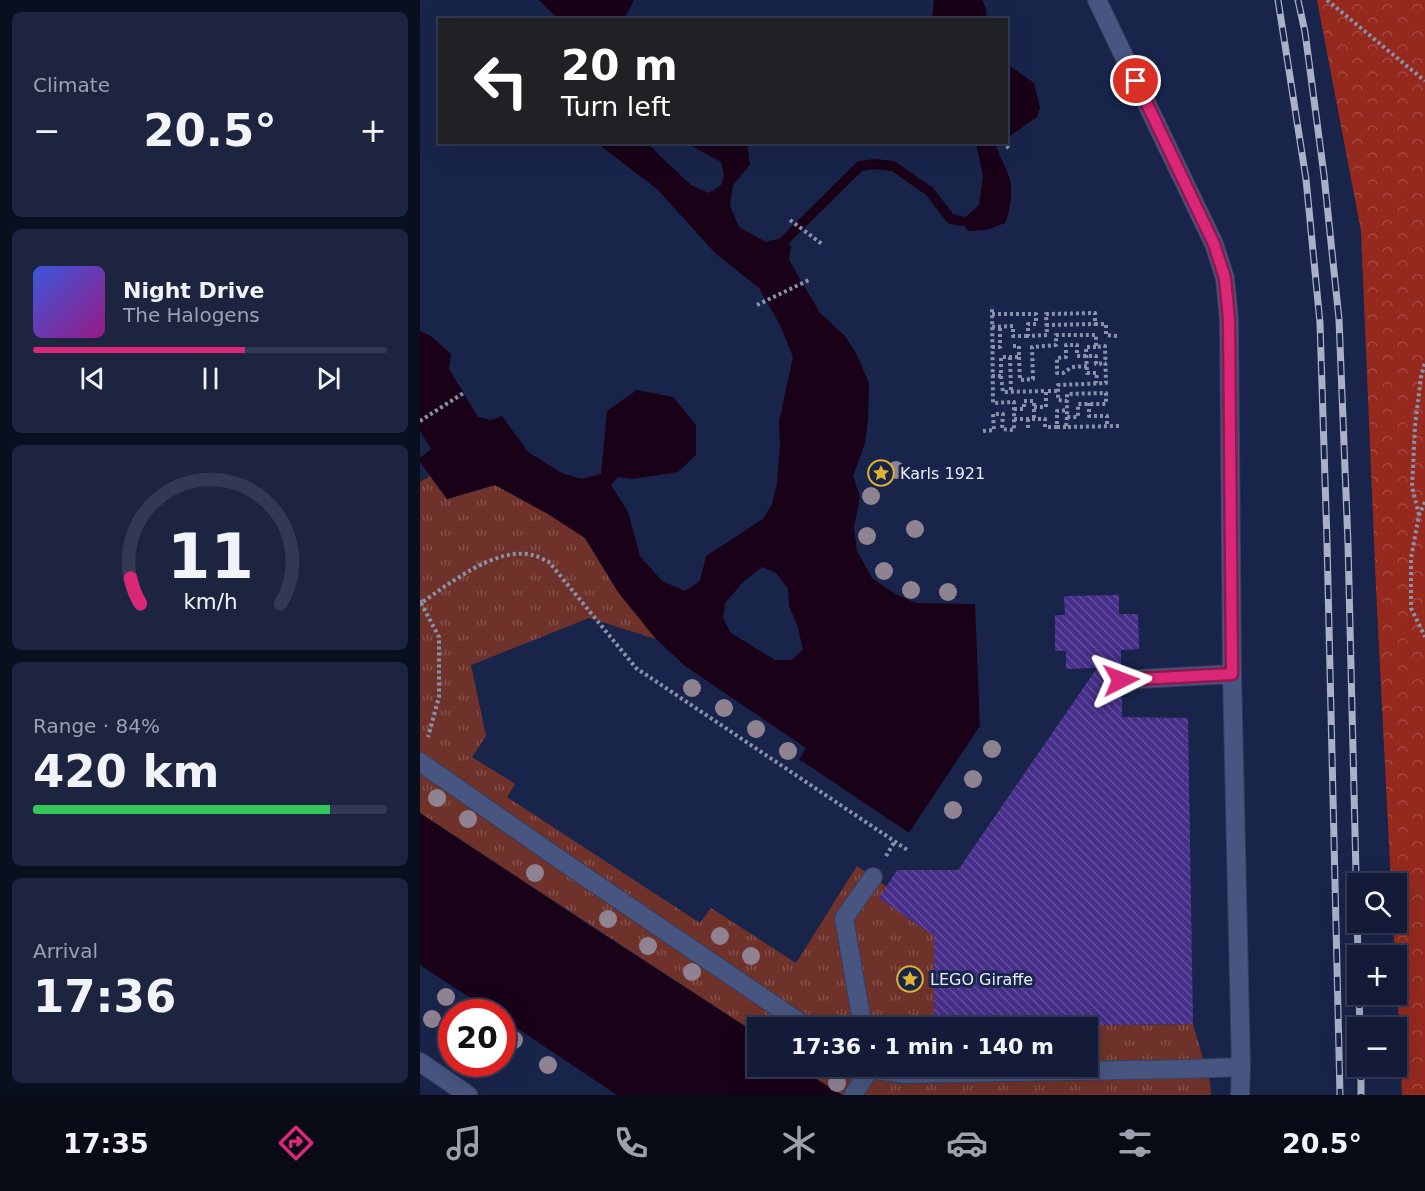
<!DOCTYPE html>
<html lang="en">
<head>
<meta charset="utf-8">
<style>
	:root { --surface:#131b38; --page:#1c2440; --text:#f1f3f6; --muted:#9da1ae; --line:#323953; --accent:#db2777 }
	body { margin:0; font-family:"DejaVu Sans",sans-serif; background:var(--page); color:var(--text); height:100vh; display:flex; flex-direction:column; font-size:22px; white-space:nowrap }
	* { box-sizing:border-box; margin:0 }
	p { font-size:20px; color:var(--muted) }
	.icon { flex:none; width:33px; height:33px; fill:none; stroke:currentColor; stroke-width:2; stroke-linecap:round; stroke-linejoin:round }
	.map { position:relative; flex:1; overflow:hidden }
	.sheet { display:flex; flex-direction:column; gap:12px; padding:12px; background:#0a0f1f; width:420px }
	.sheet>* { flex:none }
	.hud { position:absolute; left:18px; top:18px; width:570px; height:126px; border-radius:0px; box-shadow:0 6px 24px #0002,0 0 0 2px var(--line); background:#202124; color:#fff; overflow:hidden }
	.fabs { position:absolute; left:927px; top:873px; display:grid; gap:12px }
	.fabs a { display:grid; place-items:center; width:60px; height:60px; border-radius:0px; background:var(--surface); box-shadow:0 6px 24px #0002,0 0 0 2px var(--line); font-size:30px }
	.speed { position:absolute; left:18px; top:999px; display:flex; gap:12px; font-size:30px; font-weight:700; text-align:center }
	.speed>* { display:grid; place-content:center; width:78px; height:78px; border-radius:50%; background:var(--surface); box-shadow:0 6px 24px #0002,0 0 0 2px var(--line); line-height:1 }
	.speed .limit { border:9px solid #d22; background:#fff; color:#111 }
	.pin { position:absolute; display:grid; place-items:center; width:51px; height:51px; color:#fff; margin:-26px; border:3px solid #fff; border-radius:50%; box-shadow:0 2px 6px #0007 }
	.me { position:absolute; width:66px; margin:-33px; rotate:87deg; stroke-linejoin:round; filter:drop-shadow(0 0 4px #0008) }
	.turn { display:flex; align-items:center; gap:21px; height:126px; padding:0 24px; font-size:27px }
	.turn .icon { width:78px; height:78px; stroke-width:2.5 }
	.turn b { display:block; font-size:42px; line-height:51px }
	.big { font-size:45px; font-weight:800; line-height:1.1 }
	.sheet .widget { flex:1; display:flex; flex-direction:column; justify-content:center; gap:9px; min-width:0; padding:0 21px; border-radius:9px; background:var(--page) }
	.sheet .dial { align-items:center; gap:0 }
	.dial svg { height:156px; overflow:visible; fill:none; stroke:var(--line); stroke-width:7; stroke-linecap:round; text-anchor:middle }
	.dial text { fill:var(--text); stroke:none }
	.song { display:flex; align-items:center; gap:18px }
	.cover { width:72px; height:72px; border-radius:9px; background:linear-gradient(135deg,hsl(230 70% 55%),hsl(310 70% 35%)) }
	.played { height:6px; border-radius:3px; background:linear-gradient(90deg,var(--accent) 60%,var(--line) 60%) }
	.keys { display:flex; justify-content:space-around; direction:ltr }
	.heat { display:flex; justify-content:space-between; align-items:center; font-size:33px; direction:ltr }
	.charge { height:9px; border-radius:4px; background:linear-gradient(90deg,#34c759 84%,var(--line) 0) }
	.trip { position:absolute; left:327px; top:1017px; width:351px; height:60px; border-radius:0px; background:var(--surface); box-shadow:0 6px 24px #0002,0 0 0 2px var(--line); font-weight:800; line-height:60px; text-align:center }
	.tab-bar { display:flex; height:96px; justify-content:space-around; align-items:center; background:#080b16; color:var(--muted) }
	.tab-bar .icon { width:42px; height:42px }
	.tab-bar .on { color:var(--accent) }
	.tab-bar b { font-size:27px; color:var(--text) }
	main { display:flex; flex:1; min-height:0 }
	.map>svg:first-child { display:block }
</style>
</head>
<body>
<main>
<section class="sheet">
<div class="widget"><p>Climate</p>
<div class="heat"><a>−</a><b class="big">20.5°</b><a>+</a></div>
</div>
<div class="widget">
<div class="song"><i class="cover"></i><div><b>Night Drive</b><p>The Halogens</p></div></div>
<div class="played"></div>
<div class="keys"><svg class="icon" aria-label="previous" viewBox="0 0 24 24"><path d="M18 5L8 12l10 7zM5 5v14"/></svg><svg class="icon" aria-label="pause" viewBox="0 0 24 24"><path d="M8 5v14M16 5v14"/></svg><svg class="icon" aria-label="next" viewBox="0 0 24 24"><path d="M6 5l10 7-10 7zM19 5v14"/></svg></div>
</div>
<div class="widget dial"><svg viewBox="0 0 100 80">
<path d="M14 69A42 42 0 1 1 86 69"/>
<path d="M14 69A42 42 0 0 1 9 56" stroke="#db2777"/>
<text x="50" y="56" font-size="32" font-weight="700">11</text>
<text x="50" y="72" font-size="11">km/h</text>
</svg></div>
<div class="widget"><p>Range · 84%</p><b class="big">420 km</b><div class="charge"></div></div>
<div class="widget"><p>Arrival</p><b class="big">17:36</b></div>
</section>
<div class="map">
<svg width="1005" height="1095" viewBox="0 0 1005 1095">
	<defs>
		<pattern id="forest-crowns" width="20" height="18" patternUnits="userSpaceOnUse" patternTransform="scale(1.5)"><rect width="20" height="18" fill="#95291e"/><path d="M2 6a3 3 0 1 1 6 0M12 15a3 3 0 1 1 6 0" fill="none" stroke="#a44840"/></pattern>
		<pattern id="park-tufts" width="24" height="20" patternUnits="userSpaceOnUse" patternTransform="scale(1.5)"><rect width="24" height="20" fill="#6f322a"/><path d="M3 7l-1-3M5 7V3M7 7l1-3M15 17l-1-3M17 17v-4M19 17l1-3" fill="none" stroke="#84504a"/></pattern>
		<pattern id="building-back-hatch" width="6" height="6" patternUnits="userSpaceOnUse" patternTransform="scale(1.5)"><rect width="6" height="6" fill="#462e8a"/><path d="M-1 5l2 2M0 0l6 6M5-1l2 2" fill="none" stroke="#614d9b"/></pattern>
	</defs>
	<rect width="100%" height="100%" fill="#19244b"/>
	<path fill="url(#forest-crowns)" d="M897,0H1005V1095H982L977,982L976,956L975,955L973,923L976,922V884L971,883L956,588L941,231Z"/>
	<path fill="url(#park-tufts)" d="M10,476L27,499L75,485L128,514L165,538L198,592L236,639L169,618L51,665L66,736L52,757L95,784L87,797L280,923L291,908L376,963L437,866L467,887L459,898L514,936L515,1027L773,1024L790,1083L791,1095H422L389,1074L392,1070L387,1067L668,1066V1028H338L337,1034L0,813V482Z"/>
	<path fill="#190218" fill-rule="evenodd" d="M119,0H214L204,19L139,20Z
		M514,0H562L566,9L567,19H512Z
		M587,64L614,83L620,107L617,117L587,138Z
		M177,143H228L240,156L271,185L289,193L301,185L304,175L301,162L266,143H327L330,165L313,185L310,206L319,227L346,242L359,239L371,246L369,260L400,313L424,335L437,355L449,383L448,420L445,443L433,476L440,497L434,527L437,551L452,578L475,594L496,603L555,604L560,726L489,833L379,760L386,748L265,666L236,639L198,592L165,538L128,514L75,485L27,499L0,462V458L11,449L0,431V331L11,336L31,354L29,369L58,417L71,420L82,416L108,452L142,473L161,479L181,474L187,411L217,390L253,397L276,425V455L258,472L212,479L198,477L191,485L208,512L220,556L242,581L265,591L280,581L286,556L343,519L352,504L357,484L360,445L359,422L373,357L360,325L339,288L295,253L238,190ZM342,567L356,573L368,589L369,606L378,627L383,650L371,660H355L311,633L303,618L305,603L323,582Z
		M556,143H579L576,145C579,157 587,168 590,180C593,193 590,211 585,223L566,230L548,231L541,221L559,205L563,176Z
		M0,813L169,925L337,1034L338,1066L387,1067L392,1070L390,1075L422,1095H197L83,1019L82,1012H72L0,965Z"/>
	<path fill="#19244b" d="M559,707H562V727L490,836H487L380,764L382,761L489,833L560,726Z"/>
	<g fill="none" stroke-linecap="round" stroke-linejoin="round">
		<path stroke="#190218" stroke-width="10" d="M364,241L440,166L455,164L473,166L509,191L531,219L541,221"/>
	</g>
	<path fill="url(#building-back-hatch)" d="M699,595V614H718L719,649L701,650V669L694,671L691,674L690,680L692,687L696,690L702,691V717L768,718L773,1024L514,1027V936L459,898L477,870H538L677,668L646,669V651H635V615H645L644,596Z"/>
	<g fill="none" stroke-linecap="round" stroke-linejoin="round">
		<g stroke="#373d5c" stroke-width="20">
			<path id="lane" d="M677,0L794,244L805,278L809,320L812,674L821,1067L820,1095
				M701,680L812,674
				M767,1069L821,1067"/>
		</g>
		<g stroke="#373d5c" stroke-width="20">
			<path id="street" d="M0,762L142,861L388,1028
				M443,1028L424,918L453,877
				M0,1062L48,1095
				M446,1066L450,1069L484,1074L767,1069
				M433,1095L450,1069V1066"/>
		</g>
		<path stroke="#8991ab" stroke-width="4" stroke-dasharray="3 3" stroke-linecap="butt" d="M907,0L1005,81
			M582,142L589,148
			M370,220L402,244
			M337,305L391,279
			M572,314H616V324H608V336L627,335L626,314L675,313V324H686V335L697,336
			M626,325L675,324
			M572,327L593,326V336H607
			M572,347H580V327
			M676,347H666L667,373H677L676,383
			M590,357L591,392
			M599,357L600,380L613,379L612,347L636,345V335H676V347L685,346L686,383L638,385V400L647,401V394L686,393V404H658V417H647V401
			M667,366L652,367L643,373H637V358L646,357V345H657V356H676V364L686,363
			M572,376H581V357H599V346H592
			M581,376L583,392L626,391
			M669,403V416H687V426
			M614,407H626V391H638
			M594,409H604V401H614V419
			M647,417L646,427L699,426
			M594,419H625V427H637
			M608,419V429
			M0,421L45,392
			M646,427H637V411L647,410
			M563,431L574,430L573,414H583L582,429L594,430V402L573,403L572,306
			M1005,502L999,515L991,558V608L1005,637
			M999,515L992,487L995,426L1001,377L1005,362
			M0,600L1,603C29,584 76,546 112,555C118,556 124,560 129,562L216,668L489,851
			M1,603L19,637V697L8,737
			M466,856L475,841"/>
		<use href="#lane" stroke="#475580" stroke-width="18"/>
		<use href="#street" stroke="#475580" stroke-width="18"/>
		<g stroke="#aab1c7" stroke-width="7">
			<path id="rail" d="M858,0L886,179L900,323L907,542L920,1095
				M878,0L885,32L904,175L919,319L928,544L938,956
				M939,994L940,1028
				M941,1066V1095"/>
		</g>
		<use href="#rail" stroke="#19244b" stroke-width="4.5" stroke-dasharray="14" stroke-linecap="butt"/>
	</g>
	<g fill="#8f8392">
		<circle cx="476" cy="470" r="9"/>
		<circle cx="451" cy="496" r="9"/>
		<circle cx="495" cy="529" r="9"/>
		<circle cx="447" cy="536" r="9"/>
		<circle cx="464" cy="571" r="9"/>
		<circle cx="491" cy="590" r="9"/>
		<circle cx="528" cy="592" r="9"/>
		<circle cx="272" cy="688" r="9"/>
		<circle cx="304" cy="708" r="9"/>
		<circle cx="336" cy="729" r="9"/>
		<circle cx="572" cy="749" r="9"/>
		<circle cx="368" cy="751" r="9"/>
		<circle cx="553" cy="779" r="9"/>
		<circle cx="17" cy="798" r="9"/>
		<circle cx="533" cy="810" r="9"/>
		<circle cx="48" cy="819" r="9"/>
		<circle cx="115" cy="873" r="9"/>
		<circle cx="188" cy="919" r="9"/>
		<circle cx="300" cy="936" r="9"/>
		<circle cx="228" cy="946" r="9"/>
		<circle cx="331" cy="956" r="9"/>
		<circle cx="272" cy="972" r="9"/>
		<circle cx="26" cy="997" r="9"/>
		<circle cx="12" cy="1019" r="9"/>
		<circle cx="94" cy="1040" r="9"/>
		<circle cx="128" cy="1065" r="9"/>
		<circle cx="417" cy="1083" r="9"/>
	</g>
	<g fill="none" stroke-linecap="round" stroke-linejoin="round">
		<g stroke="#8e194d" stroke-width="15">
			<path id="route" d="M701,680L812,674L809,320L805,278L794,244L716,81"/>
		</g>
		<use href="#route" stroke="#db2777" stroke-width="10"/>
	</g>
	<defs>
		<g id="sight-ring" transform="scale(1.35)"><circle r="9.5" fill="#19244b" stroke="#dcb233" stroke-width="1.5"/><path d="M0-6L1.8-2.2L6-1.7L2.9 1.2L3.7 5.4L0 3.3L-3.7 5.4L-2.9 1.2L-6-1.7L-1.8-2.2Z" fill="#dcb233"/></g>
	</defs>
	<g fill-rule="evenodd">
		<use href="#sight-ring" x="461" y="473"/>
		<use href="#sight-ring" x="490" y="979"/>
	</g>
	<g text-anchor="middle" dominant-baseline="central" stroke-width="6" stroke-linejoin="round" paint-order="stroke">
		<g font-size="16" fill="#e8eefd" stroke="#19244b" text-anchor="start">
			<text x="480" y="473">Karls 1921</text>
			<text x="510" y="979">LEGO Giraffe</text>
		</g>
	</g>
</svg>
<div class="fabs">
<a><svg class="icon" aria-label="search" viewBox="0 0 24 24"><circle cx="10" cy="10" r="6"/><path d="M15 15l6 6"/></svg></a>
<a>+</a>
<a>−</a>
</div>
<div class="speed"><div class="limit">20</div></div>
<div class="pin" style="left:716px;top:81px;background:#d93025"><svg class="icon" aria-label="arrive" viewBox="0 0 24 24"><path d="M6 21V4h12l-3 4 3 4H6"/></svg></div>
<svg class="me" style="left:701px;top:680px" viewBox="-20 -20 40 40"><path d="M0-17L14 15 0 8-14 15z" fill="#db2777" stroke="#fff" stroke-width="4"/></svg>
<div class="trip">17:36 · 1 min · 140 m</div>
<div class="hud">
<div class="turn"><svg class="icon" aria-label="left" viewBox="0 0 24 24"><path d="M17 20v-9H6M10 6l-5 5 5 5"/></svg><div><b>20 m</b>Turn left</div></div>
</div>
</div>
</main>
<nav class="tab-bar">
<b>17:35</b>
<svg class="icon on" aria-label="directions" viewBox="0 0 24 24"><path d="M12 3l9 9-9 9-9-9zM9 14v-3h6M13 9l2 2-2 2"/></svg>
<svg class="icon" aria-label="music" viewBox="0 0 24 24"><path d="M9 18V5l10-2v13"/><circle cx="6" cy="18" r="3"/><circle cx="16" cy="16" r="3"/></svg>
<svg class="icon" aria-label="phone" viewBox="0 0 24 24"><path d="M5 4h4l2 5-3 2q2 4 5 5l2-3 5 2v4C11 20 4 13 5 4z"/></svg>
<svg class="icon" aria-label="climate" viewBox="0 0 24 24"><path d="M12 3v18M4 7l16 10M4 17L20 7"/></svg>
<svg class="icon" aria-label="car" viewBox="0 0 24 24"><path d="M5 17H2v-5l4-1 3-4h7l3 4 3 1v5h-3M9 17h6M6 11h13"/><circle cx="7" cy="17" r="2"/><circle cx="17" cy="17" r="2"/></svg>
<svg class="icon" aria-label="filters" viewBox="0 0 24 24"><path d="M4 7h16M4 17h16"/><circle cx="9" cy="7" r="2"/><circle cx="15" cy="17" r="2"/></svg>
<b>20.5°</b>
</nav>
</body>
</html>
